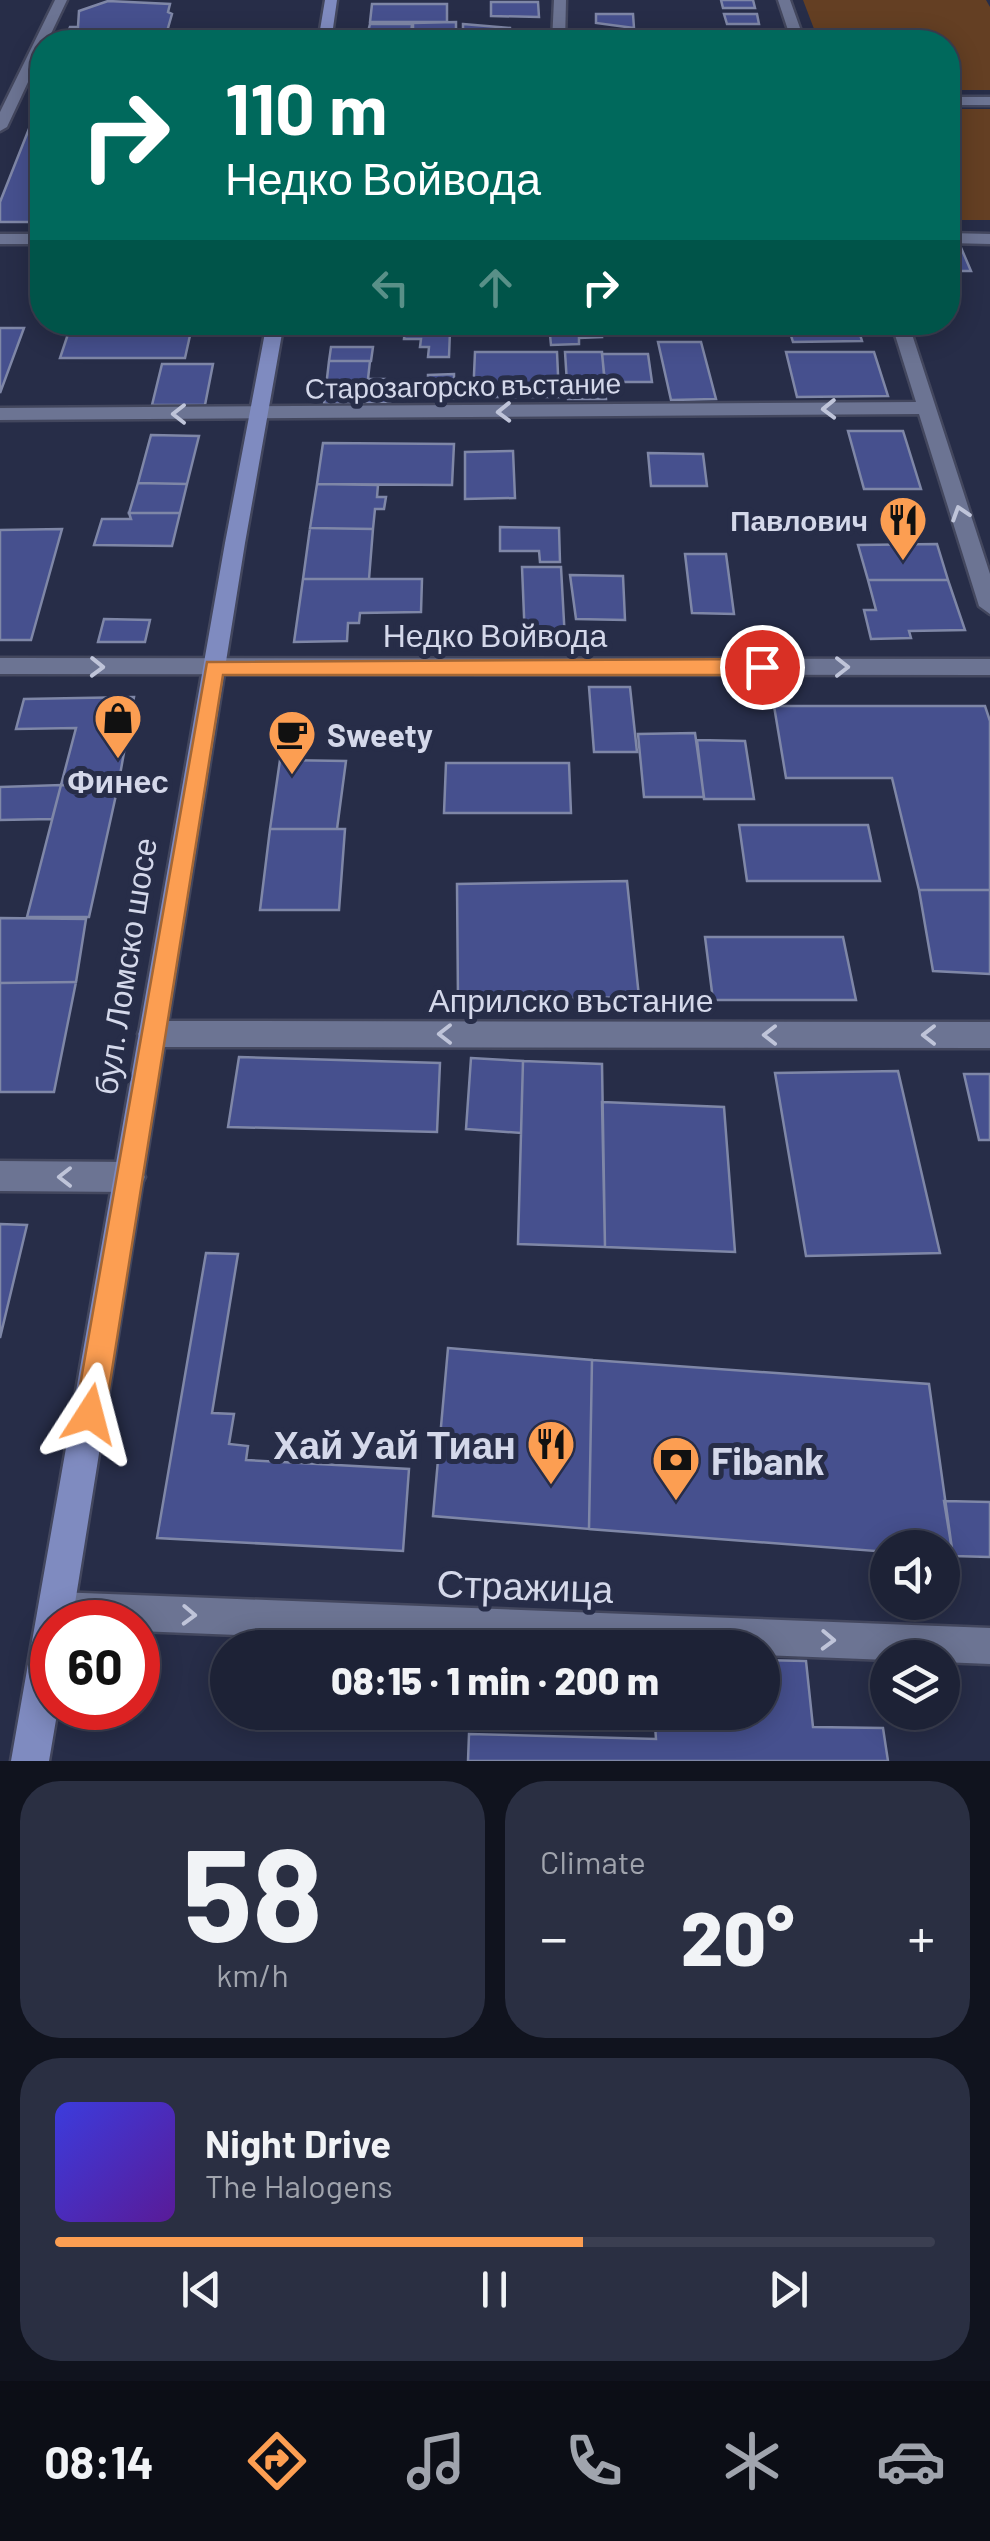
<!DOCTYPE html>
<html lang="en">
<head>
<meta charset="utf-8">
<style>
	:root { --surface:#1d2236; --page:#2a2f42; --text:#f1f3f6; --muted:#a0a4ad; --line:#3b3f51; --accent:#fc9e52 }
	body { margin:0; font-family:Barlow,sans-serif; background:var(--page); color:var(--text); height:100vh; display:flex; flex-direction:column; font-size:38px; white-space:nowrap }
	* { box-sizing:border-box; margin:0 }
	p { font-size:32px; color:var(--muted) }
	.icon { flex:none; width:55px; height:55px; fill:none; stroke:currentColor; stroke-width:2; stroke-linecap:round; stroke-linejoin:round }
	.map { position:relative; height:1761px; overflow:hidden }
	.sheet { display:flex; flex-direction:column; gap:20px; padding:20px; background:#10131e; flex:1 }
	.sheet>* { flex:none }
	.banner { position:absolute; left:30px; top:30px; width:930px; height:305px; border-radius:40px; box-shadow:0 5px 25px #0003,0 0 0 2px var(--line); background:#00695c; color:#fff; overflow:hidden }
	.fabs { position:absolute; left:870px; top:1530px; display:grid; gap:20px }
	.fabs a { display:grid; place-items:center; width:90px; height:90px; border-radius:50%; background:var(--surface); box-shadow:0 5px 25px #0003,0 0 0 2px var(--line); font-size:50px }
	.speed { position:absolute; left:30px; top:1600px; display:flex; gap:20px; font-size:50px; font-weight:700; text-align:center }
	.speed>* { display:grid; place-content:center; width:130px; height:130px; border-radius:50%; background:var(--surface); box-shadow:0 5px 25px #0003,0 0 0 2px var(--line); line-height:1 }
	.speed .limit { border:15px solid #d22; background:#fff; color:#111 }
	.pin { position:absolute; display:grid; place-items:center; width:85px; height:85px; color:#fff; margin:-42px; border:5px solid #fff; border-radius:50%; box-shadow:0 2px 10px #0007 }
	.me { position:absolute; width:110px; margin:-55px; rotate:9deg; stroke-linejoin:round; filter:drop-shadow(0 0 8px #0008) }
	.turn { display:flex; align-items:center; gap:35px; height:210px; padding:0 30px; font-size:45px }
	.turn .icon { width:130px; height:130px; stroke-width:2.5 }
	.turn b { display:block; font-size:70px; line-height:85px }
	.lanes { display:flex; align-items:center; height:95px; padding:0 30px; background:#0003; justify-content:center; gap:50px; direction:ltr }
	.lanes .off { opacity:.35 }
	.big { font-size:75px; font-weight:800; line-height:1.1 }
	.sheet .tile { flex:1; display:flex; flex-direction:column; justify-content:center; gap:15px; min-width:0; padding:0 35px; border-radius:40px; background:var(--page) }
	.sheet .dial { align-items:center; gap:0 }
	.dial b { font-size:130px; line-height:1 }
	.song { display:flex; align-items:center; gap:30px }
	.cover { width:120px; height:120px; border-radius:15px; background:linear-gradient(135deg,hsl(240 70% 55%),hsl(270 70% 35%)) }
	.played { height:10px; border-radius:5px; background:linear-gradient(90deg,var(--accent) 60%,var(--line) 60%) }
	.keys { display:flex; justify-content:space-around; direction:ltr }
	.heat { display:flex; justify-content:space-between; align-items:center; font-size:55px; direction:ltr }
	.sheet .tiles { flex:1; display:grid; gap:20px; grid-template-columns:1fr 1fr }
	.tile:last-child { grid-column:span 2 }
	.trip { position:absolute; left:210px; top:1630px; width:570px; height:100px; border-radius:50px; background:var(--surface); box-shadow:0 5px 25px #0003,0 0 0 2px var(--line); font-weight:800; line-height:100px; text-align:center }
	.menu { display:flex; height:160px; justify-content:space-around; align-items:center; background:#0c0e16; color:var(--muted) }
	.menu .icon { width:70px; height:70px }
	.menu .current { color:var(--accent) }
	.menu b { font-size:45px; color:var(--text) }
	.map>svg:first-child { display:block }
</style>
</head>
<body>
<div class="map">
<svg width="990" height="1761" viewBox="0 0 990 1761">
	<rect width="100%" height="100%" fill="#272d48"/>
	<path fill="#643f23" d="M803,0H986L990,7V90H948V42H819Z
		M948,109H990V220H948Z"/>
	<path fill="#46508e" stroke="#7f87a7" stroke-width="2.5" d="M721,0H753L755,8H723Z
		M108,1L170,4L168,12L172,14L164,42H64L70,27H78L79,11Z
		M491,2H538L539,17L491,16Z
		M372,4H447V22H370Z
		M596,14H633L634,28L596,23Z
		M724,14H757L759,24H727Z
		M456,22V36H413V23Z
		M370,24H412L411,34H400L399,40H366Z
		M463,24L510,28L511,41H463Z
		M42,96V222H0V202Z
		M948,243H959L971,271H948Z
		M72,322H193L185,358H60Z
		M331,322H405V331L330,330Z
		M564,322H600L602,337L579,338V344L551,345L550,335L565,334Z
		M857,325L862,341L793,342L788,326Z
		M0,328H24L0,393Z
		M405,331H450L449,357H428L429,347H420L421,339H404Z
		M658,342H701L716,399L671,400Z
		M331,347H373L371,361H329Z
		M475,352H557L559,397H473Z
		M565,352H602L606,399H568Z
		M786,352H874L888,396L797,397Z
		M602,354H648L652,382H605Z
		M329,361H370L368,379H385V386H364L362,403L324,404Z
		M162,364H213L205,405H152Z
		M454,374V398H428V375Z
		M364,386L391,387L390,403H362Z
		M848,431H903L921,489H864Z
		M151,435L199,436L187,484L138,483Z
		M323,443L454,444L452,485L317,484Z
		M513,451L515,498L465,499V452Z
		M648,453L703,454L707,486H651Z
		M138,483L187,484L180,513H129Z
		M317,484L378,485L377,497H386L384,509H375L373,529L310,528Z
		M129,513H180L172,546L94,545L102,519H131Z
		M500,527L559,528L560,562H540L539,551H500Z
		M310,528L373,529L369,579H303Z
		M62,529L31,640H0V530Z
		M937,544L948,580H868L858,545Z
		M685,554H726L734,614L692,613Z
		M522,567H561L565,640H525Z
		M570,575L623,576L625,620L576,619Z
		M303,579H422L421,612L360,613L359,623H348L347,641L294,642Z
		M868,580H948L965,630L909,631L911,638L871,639L864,610H876Z
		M104,619L150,620L145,642H98Z
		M589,687H630L637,752H594Z
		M134,697L118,786L61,785L76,728L16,729L24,699Z
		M774,706H985L990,721V890H919L892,778H786Z
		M695,733L704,797H644L638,734Z
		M697,740L745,741L754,799H704Z
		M280,760L346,761L337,829H270Z
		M446,763H569L571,813H444Z
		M61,785L52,819L0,820V787Z
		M61,785L118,786L89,917H27Z
		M739,825H868L880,881H747Z
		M270,829H345L339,910H260Z
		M627,881L639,997L458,1000L457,884Z
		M919,890H990V974L933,971Z
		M0,918L86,919L76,982L0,983Z
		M705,937H843L856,1000H713Z
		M76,982L54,1092H0V983Z
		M239,1057L440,1063L437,1132L228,1127Z
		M471,1058L523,1061L521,1133L466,1129Z
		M523,1061L602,1064L605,1247L518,1244Z
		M898,1071L940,1253L806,1256L775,1073Z
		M964,1074H990V1140H979Z
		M602,1102L724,1107L735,1252L605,1247Z
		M0,1224L27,1225L0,1338Z
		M206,1253L238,1254L212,1413L234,1414L229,1444L248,1446L246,1460L409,1469L403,1551L157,1538Z
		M448,1348L592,1360L589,1529L433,1516Z
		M592,1360L929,1384L953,1556H942V1548H888V1552L589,1529Z
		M944,1501L990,1502V1557L953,1556Z
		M762,1660L806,1661L813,1727L883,1728L888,1761H468L469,1734L656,1739L654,1712H762Z"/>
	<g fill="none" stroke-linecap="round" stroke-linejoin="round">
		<g stroke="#43475e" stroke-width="5">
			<path id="street" d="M55,0H67L47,42H42V52L7,127L0,131V112Z
				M554,0H566L565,42H552Z
				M778,0H790L805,42H792Z
				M948,97H990V105H948Z
				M948,233L990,234V244L948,243Z
				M0,234H42V244H0Z
				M891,322H908L990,574V614L979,606L919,414L0,420V408L916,402Z
				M0,658L990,659V675L0,674Z
				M152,1021L990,1022V1048L152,1047L142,1043L138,1034L142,1025Z
				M0,1161L130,1162L140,1167L145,1177L140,1187L130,1192L0,1191Z
				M57,1592L990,1628V1664L942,1662V1658L888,1660L762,1655V1648H569L138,1631V1622H52V1626L45,1622L39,1610L45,1598Z"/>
		</g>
		<g stroke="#43475e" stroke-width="5">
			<path id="primary" d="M325,0H337L331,42H318Z
				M267,322H284L245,543L72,1622H52V1708H58L49,1761H11L225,543Z"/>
		</g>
		<use href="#street" fill="#6c7493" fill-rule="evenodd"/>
		<use href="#primary" fill="#7f8bc0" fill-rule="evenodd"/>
	</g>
	<defs><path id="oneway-chevron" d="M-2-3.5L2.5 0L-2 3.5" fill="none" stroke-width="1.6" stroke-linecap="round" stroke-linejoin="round" transform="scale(2.5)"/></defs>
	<g stroke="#bfc4d9">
		<use href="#oneway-chevron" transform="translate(829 409) rotate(179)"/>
		<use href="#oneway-chevron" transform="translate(504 412) rotate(179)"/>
		<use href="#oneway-chevron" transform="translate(179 414) rotate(-180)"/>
		<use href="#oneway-chevron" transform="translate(960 513) rotate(-108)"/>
		<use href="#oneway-chevron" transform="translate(97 667) rotate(1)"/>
		<use href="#oneway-chevron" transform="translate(842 667)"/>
		<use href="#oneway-chevron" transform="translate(445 1034) rotate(-180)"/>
		<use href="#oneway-chevron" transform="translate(770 1035) rotate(-180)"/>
		<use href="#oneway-chevron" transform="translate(929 1035) rotate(-180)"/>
		<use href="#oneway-chevron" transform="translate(65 1177) rotate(-180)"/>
		<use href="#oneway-chevron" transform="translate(189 1615) rotate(2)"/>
		<use href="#oneway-chevron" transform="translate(828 1640) rotate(2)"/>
	</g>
	<path fill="#fc9e52" stroke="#a46735" stroke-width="2.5" d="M762,659L772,667L762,675H223L105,1414L101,1424L90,1428L80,1424L75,1414L207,662Z"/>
	<defs>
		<g id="restaurant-pin" transform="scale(2.5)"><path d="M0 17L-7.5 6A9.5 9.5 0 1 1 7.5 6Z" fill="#fc9e52" stroke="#272d48"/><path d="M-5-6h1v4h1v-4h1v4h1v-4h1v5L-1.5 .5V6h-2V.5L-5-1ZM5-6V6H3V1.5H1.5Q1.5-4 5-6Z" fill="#111"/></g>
		<g id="shop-pin" transform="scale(2.5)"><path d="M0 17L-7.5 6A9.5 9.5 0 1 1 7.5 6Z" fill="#fc9e52" stroke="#272d48"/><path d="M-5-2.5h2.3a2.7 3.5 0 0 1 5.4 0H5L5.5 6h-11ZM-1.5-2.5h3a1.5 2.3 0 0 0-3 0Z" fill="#111"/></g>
		<g id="cafe-pin" transform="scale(2.5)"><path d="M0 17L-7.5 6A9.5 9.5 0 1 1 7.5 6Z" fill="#fc9e52" stroke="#272d48"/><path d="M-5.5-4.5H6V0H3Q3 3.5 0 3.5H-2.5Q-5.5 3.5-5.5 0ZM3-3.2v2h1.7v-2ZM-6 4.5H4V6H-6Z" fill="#111"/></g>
		<g id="bank-pin" transform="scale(2.5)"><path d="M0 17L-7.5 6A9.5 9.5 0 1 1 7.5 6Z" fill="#fc9e52" stroke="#272d48"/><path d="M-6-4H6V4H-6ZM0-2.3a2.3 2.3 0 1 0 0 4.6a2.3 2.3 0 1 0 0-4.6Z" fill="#111"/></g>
	</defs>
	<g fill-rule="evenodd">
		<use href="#restaurant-pin" x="903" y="520"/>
		<use href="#shop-pin" x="118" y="718"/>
		<use href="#cafe-pin" x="292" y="734"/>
		<use href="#restaurant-pin" x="551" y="1444"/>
		<use href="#bank-pin" x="676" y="1460"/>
	</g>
	<g text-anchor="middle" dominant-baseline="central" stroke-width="10" stroke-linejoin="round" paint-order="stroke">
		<g font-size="28" fill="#d4d8ea" stroke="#272d48">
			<text transform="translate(463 385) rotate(-1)">Старозагорско въстание</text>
		</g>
		<g font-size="28" font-weight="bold" fill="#d4d8ea" stroke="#272d48" text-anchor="end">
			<text x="868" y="520">Павлович</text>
		</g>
		<g font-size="32" fill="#d4d8ea" stroke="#272d48">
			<text x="495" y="634">Недко Войвода</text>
			<text transform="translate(124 966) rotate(-81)">бул. Ломско шосе</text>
			<text x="571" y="999">Априлско въстание</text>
		</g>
		<g font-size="32" font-weight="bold" fill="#d4d8ea" stroke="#272d48" text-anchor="start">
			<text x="327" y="734">Sweety</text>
			<text x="118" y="780" text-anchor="middle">Финес</text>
		</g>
		<g font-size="38" font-weight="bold" fill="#d4d8ea" stroke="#272d48" text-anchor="end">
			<text x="516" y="1444">Хай Уай Тиан</text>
			<text x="711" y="1460" text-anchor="start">Fibank</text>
		</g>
		<g font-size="38" fill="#d4d8ea" stroke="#272d48">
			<text transform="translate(525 1585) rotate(2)">Стражица</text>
		</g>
	</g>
</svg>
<div class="fabs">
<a><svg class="icon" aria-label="sound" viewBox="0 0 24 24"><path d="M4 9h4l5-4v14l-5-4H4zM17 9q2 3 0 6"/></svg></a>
<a><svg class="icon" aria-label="layers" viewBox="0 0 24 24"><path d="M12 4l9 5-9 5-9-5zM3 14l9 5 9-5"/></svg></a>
</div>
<div class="speed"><div class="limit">60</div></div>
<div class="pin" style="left:762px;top:667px;background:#d93025"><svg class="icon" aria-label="arrive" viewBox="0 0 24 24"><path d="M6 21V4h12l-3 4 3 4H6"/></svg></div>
<svg class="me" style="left:90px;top:1414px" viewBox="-20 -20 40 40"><path d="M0-17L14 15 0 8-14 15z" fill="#fc9e52" stroke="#fff" stroke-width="4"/></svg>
<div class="trip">08:15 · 1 min · 200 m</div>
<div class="banner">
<div class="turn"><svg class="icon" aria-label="right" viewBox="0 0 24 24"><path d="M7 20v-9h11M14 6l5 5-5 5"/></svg><div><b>110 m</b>Недко Войвода</div></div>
<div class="lanes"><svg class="icon off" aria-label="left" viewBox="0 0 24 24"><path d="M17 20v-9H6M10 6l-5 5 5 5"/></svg><svg class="icon off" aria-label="ahead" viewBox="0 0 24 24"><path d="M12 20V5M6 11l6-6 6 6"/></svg><svg class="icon" aria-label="right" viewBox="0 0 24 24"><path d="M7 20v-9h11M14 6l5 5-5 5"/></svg></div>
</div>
</div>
<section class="sheet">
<div class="tiles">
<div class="tile dial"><b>58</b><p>km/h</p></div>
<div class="tile"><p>Climate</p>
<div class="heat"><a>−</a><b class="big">20°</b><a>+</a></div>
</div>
<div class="tile">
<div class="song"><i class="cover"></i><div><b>Night Drive</b><p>The Halogens</p></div></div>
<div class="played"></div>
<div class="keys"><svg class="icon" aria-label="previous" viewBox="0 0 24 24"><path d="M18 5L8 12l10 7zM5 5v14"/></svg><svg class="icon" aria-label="pause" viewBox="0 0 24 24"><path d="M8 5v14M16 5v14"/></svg><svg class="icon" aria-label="next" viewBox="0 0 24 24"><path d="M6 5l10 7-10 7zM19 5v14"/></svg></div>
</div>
</div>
</section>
<nav class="menu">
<b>08:14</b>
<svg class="icon current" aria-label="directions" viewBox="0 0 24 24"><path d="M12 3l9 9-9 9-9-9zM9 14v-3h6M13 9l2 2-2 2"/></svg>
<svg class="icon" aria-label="music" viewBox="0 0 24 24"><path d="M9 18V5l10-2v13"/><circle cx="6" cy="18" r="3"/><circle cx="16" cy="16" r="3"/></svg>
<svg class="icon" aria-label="phone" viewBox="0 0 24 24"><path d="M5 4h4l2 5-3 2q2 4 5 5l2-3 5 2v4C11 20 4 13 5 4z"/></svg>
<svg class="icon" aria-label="climate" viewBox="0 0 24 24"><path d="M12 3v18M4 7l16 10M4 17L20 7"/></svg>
<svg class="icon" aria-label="car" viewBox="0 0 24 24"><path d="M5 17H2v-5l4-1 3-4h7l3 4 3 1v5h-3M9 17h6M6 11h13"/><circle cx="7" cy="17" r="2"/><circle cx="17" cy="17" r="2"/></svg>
</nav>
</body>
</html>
